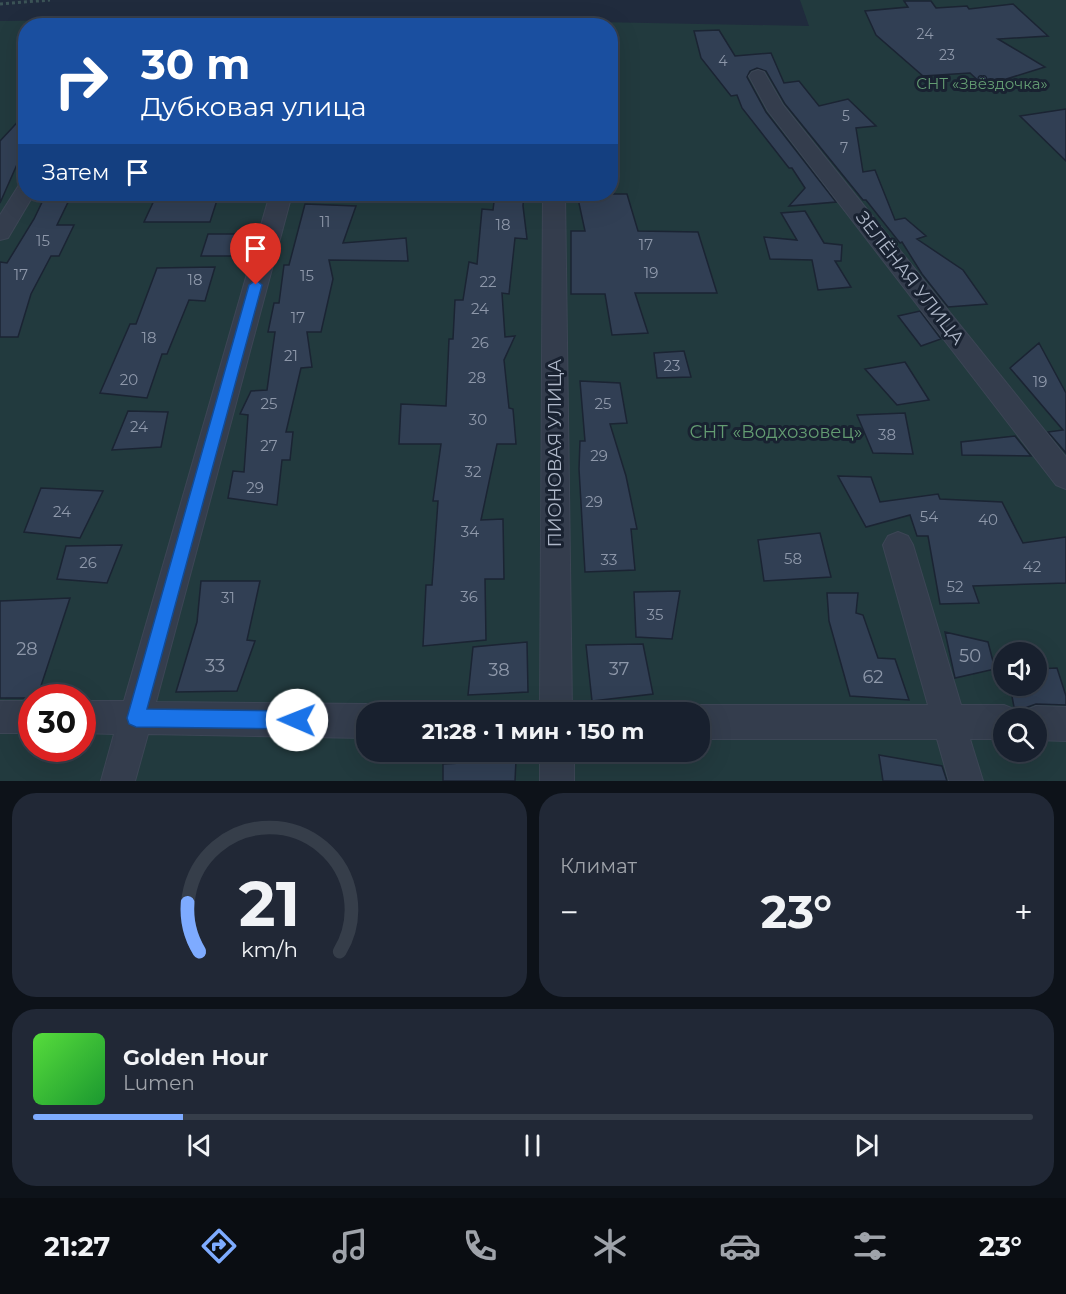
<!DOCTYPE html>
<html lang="ru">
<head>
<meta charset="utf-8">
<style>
	:root { --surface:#18202e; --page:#212836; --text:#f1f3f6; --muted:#9fa3aa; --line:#363e4a; --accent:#7eabff }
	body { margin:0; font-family:Montserrat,sans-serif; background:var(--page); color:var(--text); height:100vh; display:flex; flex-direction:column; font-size:22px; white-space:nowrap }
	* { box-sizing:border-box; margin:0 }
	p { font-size:20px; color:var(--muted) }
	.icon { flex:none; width:33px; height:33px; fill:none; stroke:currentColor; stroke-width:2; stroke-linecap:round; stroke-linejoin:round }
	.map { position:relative; height:781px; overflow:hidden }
	.panel { display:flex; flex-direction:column; gap:12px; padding:12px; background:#0d1219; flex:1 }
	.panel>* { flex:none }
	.guide { position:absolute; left:18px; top:18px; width:600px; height:183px; border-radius:24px; box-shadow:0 6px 24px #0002,0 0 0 2px var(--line); background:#1a4fa0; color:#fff; overflow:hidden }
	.tools { position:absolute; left:993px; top:642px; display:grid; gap:12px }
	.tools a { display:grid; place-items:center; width:54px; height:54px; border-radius:50%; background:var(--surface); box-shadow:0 6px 24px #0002,0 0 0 2px var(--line); font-size:30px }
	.speed { position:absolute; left:18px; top:684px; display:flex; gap:12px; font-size:30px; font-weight:700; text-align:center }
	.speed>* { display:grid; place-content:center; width:78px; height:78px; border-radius:50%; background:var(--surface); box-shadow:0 6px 24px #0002,0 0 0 2px var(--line); line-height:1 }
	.speed .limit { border:9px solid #d22; background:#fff; color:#111 }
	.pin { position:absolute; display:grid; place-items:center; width:51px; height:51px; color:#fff; margin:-62px -26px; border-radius:50% 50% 50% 0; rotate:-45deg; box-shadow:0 0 6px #0007 }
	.pin .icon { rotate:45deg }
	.me { position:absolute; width:66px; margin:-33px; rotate:271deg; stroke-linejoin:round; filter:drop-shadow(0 0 4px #0008) }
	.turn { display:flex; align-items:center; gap:21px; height:126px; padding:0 24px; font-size:27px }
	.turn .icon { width:78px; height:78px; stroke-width:2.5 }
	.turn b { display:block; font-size:42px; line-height:51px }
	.then { display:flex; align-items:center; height:57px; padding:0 24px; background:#0003; gap:12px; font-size:22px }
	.big { font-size:45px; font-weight:700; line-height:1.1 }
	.panel .tile { flex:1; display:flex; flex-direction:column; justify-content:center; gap:9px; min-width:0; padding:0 21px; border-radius:24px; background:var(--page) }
	.panel .dial { align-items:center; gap:0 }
	.dial svg { height:156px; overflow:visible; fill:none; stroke:var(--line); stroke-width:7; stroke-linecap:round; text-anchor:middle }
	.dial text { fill:var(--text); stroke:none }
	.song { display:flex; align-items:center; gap:18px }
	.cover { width:72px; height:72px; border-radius:9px; background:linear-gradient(135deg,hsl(110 70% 55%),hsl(130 70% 35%)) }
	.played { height:6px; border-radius:3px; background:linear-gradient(90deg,var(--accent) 15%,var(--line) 15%) }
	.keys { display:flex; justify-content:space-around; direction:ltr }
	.heat { display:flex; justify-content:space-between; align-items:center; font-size:33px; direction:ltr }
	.panel .tiles { flex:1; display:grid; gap:12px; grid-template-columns:1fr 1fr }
	.tile:last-child { grid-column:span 2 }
	.trip { position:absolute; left:356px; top:702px; width:354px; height:60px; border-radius:24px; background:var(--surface); box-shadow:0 6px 24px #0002,0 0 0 2px var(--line); font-weight:700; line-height:60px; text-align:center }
	.menu { display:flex; height:96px; justify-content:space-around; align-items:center; background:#0a0d12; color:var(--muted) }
	.menu .icon { width:42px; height:42px }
	.menu .on { color:var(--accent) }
	.menu b { font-size:27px; color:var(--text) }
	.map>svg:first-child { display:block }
</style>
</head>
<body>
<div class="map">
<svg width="1066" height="781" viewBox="0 0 1066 781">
	<rect width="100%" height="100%" fill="#202b3d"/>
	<path fill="#223a3e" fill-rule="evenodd" d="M800,0H1066V781H0V21L341,17L809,26ZM26,26H610V194H26ZM1004,652H1036V686H1004ZM32,698H82V748H32ZM366,712H699V752H366ZM1004,718H1036V752H1004Z"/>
	<path fill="#313f54" stroke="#1b2433" stroke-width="1.5" d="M904,1H931L936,8L967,6L969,9L1013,4L1048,36L998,39L1045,67L984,86L970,73L923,76L876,35L865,11L908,7Z
		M719,30L735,56L771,53L784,83L799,81L819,106L848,99L876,126L856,128L863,172L875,170L895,220L905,218L926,236L917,239L963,270L987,304L948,307L922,274L902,242L900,243L866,200H863L785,104L766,71L757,68L750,71L747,77L766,112L836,202L789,206L805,188L792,168H789L742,108L737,95L731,96L701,58L694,31Z
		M1066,109V161L1020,116Z
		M26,113V144L0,203V141Z
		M46,194H72L57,225H74L59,256H51L31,294L18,337H0V262L7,263L34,219Z
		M157,194H219L210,222H144Z
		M495,194H524L523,206L527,239L515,238L509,294L502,293L505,337L515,336L504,360L509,408L513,409L516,444H497L481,520L503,519L504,579H485L486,640L423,646L426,585H432L438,501H433L441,444H399L401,404L446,406L449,339H453L455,300H463L469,262L477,264L482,209L493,210Z
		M577,194H627L638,231L698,232L717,293H635L648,333L612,335L605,294H571V231H585Z
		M305,204L356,206L343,243L406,238L408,261L329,260L333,279L321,332H307L312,367L301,368L286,432H293L290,460H282L277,505L228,498L233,471L244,472L248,415L240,414L251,391L267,390L275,332H268L274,303H279L284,265H289Z
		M805,211L824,243L842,245L841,261H835L851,287L818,290L812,260L770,259L764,237L797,240L781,213Z
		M208,234H252L246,256H201Z
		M215,267L205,301L189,300L167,354H162L147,398L100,393L130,324H136L157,268Z
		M920,311L941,339L921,346L898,316Z
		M1039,343L1066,393V453L1048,432L1063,430L1010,368Z
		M684,351L691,377L657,378L654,353Z
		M905,362L929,400L897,405L865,369Z
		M580,381L620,383L627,423L610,424L626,476L637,529H631L635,570L585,572L579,469L580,441H585Z
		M128,411L168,412L161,447L112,450Z
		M905,413L913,454L873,453L857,415Z
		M1015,436L1031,456L962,455L961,442Z
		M838,476L871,477L880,502L938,494L940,499L1002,502L1023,543L1066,537V583L973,586L979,603L940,604L928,536H917L910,515L866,527Z
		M41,488L103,491L80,538L24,532Z
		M820,533L831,577L764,581L758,540Z
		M122,545L107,583L57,579L66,546Z
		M201,581H260L247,640L255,641L237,691L176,692L197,622Z
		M680,591L672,639L636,637L634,592Z
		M827,593H858L856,613L863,615L878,658L895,659L909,700L850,696L829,621Z
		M70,598L37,698H0V601Z
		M945,632L988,642L995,669L955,678Z
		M527,642L528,692L468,695L473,647Z
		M643,644L653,694L592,701L586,645Z
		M1057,668L1066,696V705L1036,704L1025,708L1014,707L1010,686H1036V669Z
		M879,755L942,766L947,781H883Z
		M516,760L515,781H443V764Z"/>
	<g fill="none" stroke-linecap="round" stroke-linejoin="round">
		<g stroke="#3d4656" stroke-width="2">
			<path id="minor" d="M758,70L764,72L783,105L1066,457V489L1056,485L768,111L749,76L752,72Z
				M26,183V194H34L8,238L0,240V215L19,185Z
				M270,194H292L156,702L366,704L378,709L379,712H366V738L148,734L135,781H101L114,734L82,733V701H124Z
				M543,194H565L572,712H540Z
				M898,532L908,536L913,545L961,705H1004L1016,710L1019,718H1004V739H970L983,781H949L937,739H699V712H686L699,705H928L883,545L888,536Z
				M0,701H32V733H0Z
				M1036,706L1066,707V741L1036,740V718H1021L1024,711Z
				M540,752H574V781H540Z"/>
		</g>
		<path stroke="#3b5356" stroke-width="3" stroke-dasharray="3 3" stroke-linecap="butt" d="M0,4L50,0"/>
		<use href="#minor" fill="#343d4d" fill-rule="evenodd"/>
	</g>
	<path fill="#1a73e8" stroke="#114b97" stroke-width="1.5" d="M256,280L262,285L147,709L297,711L303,714L306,720L303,726L297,729L136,727L129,724L127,718L249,285Z"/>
	<g text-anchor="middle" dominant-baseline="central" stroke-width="6" stroke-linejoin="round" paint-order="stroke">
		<g font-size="14" fill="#8e98aa">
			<text x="925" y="34">24</text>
			<text x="947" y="55">23</text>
			<text x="723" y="61">4</text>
			<text x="846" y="116">5</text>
			<text x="844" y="148">7</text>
		</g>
		<g font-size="15" fill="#639c72" stroke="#192231">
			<text x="982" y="83">СНТ «Звёздочка»</text>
		</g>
		<g font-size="15" fill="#8e98aa">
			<text x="325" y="221">11</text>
			<text x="503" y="224">18</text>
			<text x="43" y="240">15</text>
			<text x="646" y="244">17</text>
			<text x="651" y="272">19</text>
			<text x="21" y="274">17</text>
			<text x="307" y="275">15</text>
			<text x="195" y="279">18</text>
			<text x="488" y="281">22</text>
			<text x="480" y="308">24</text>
			<text x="298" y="317">17</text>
			<text x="149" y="337">18</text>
			<text x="480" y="342">26</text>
			<text x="291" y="355">21</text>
			<text x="672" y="365">23</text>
			<text x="477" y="377">28</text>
			<text x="129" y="379">20</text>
			<text x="1040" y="381">19</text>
			<text x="269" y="403">25</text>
			<text x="603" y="403">25</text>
			<text x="478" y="419">30</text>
			<text x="139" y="426">24</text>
			<text x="887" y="434">38</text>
			<text x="269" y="445">27</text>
			<text x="599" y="455">29</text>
			<text x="473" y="471">32</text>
			<text x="255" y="487">29</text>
			<text x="594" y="501">29</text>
			<text x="62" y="511">24</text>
			<text x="929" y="516">54</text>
			<text x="988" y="519">40</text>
			<text x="470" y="531">34</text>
			<text x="793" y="558">58</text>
			<text x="609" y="559">33</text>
			<text x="88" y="562">26</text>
			<text x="1032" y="566">42</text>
			<text x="955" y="586">52</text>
			<text x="469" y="596">36</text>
			<text x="228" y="597">31</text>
			<text x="655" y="614">35</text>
		</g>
		<g font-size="18" fill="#afb8c9" stroke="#192231">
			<text transform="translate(910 278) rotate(52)">ЗЕЛЁНАЯ УЛИЦА</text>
			<text transform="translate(555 453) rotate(-90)">ПИОНОВАЯ УЛИЦА</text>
		</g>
		<g font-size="18" fill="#639c72" stroke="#192231">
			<text x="776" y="432">СНТ «Водхозовец»</text>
		</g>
		<g font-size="18" fill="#8e98aa">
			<text x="27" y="649">28</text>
			<text x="970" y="656">50</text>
			<text x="215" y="666">33</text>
			<text x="619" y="669">37</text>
			<text x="499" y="670">38</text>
			<text x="873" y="677">62</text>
		</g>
	</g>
</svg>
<div class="tools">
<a><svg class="icon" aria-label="sound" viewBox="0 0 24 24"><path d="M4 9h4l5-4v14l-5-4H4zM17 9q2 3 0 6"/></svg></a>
<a><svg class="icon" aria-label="search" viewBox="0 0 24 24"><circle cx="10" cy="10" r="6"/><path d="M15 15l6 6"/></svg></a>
</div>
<div class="speed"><div class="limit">30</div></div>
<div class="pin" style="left:256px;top:285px;background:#d93025"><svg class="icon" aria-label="arrive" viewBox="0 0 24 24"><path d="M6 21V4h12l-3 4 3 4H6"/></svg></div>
<svg class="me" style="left:297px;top:720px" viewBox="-20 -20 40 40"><circle r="19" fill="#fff"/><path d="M0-13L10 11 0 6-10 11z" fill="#1a73e8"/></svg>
<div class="trip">21:28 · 1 мин · 150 m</div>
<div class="guide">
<div class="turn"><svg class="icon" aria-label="right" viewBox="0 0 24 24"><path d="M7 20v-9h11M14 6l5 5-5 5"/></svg><div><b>30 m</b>Дубковая улица</div></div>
<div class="then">Затем<svg class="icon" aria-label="arrive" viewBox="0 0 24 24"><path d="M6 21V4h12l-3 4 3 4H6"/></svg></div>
</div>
</div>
<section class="panel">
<div class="tiles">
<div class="tile dial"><svg viewBox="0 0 100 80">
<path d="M14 69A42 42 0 1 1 86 69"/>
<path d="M14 69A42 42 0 0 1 8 44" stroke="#7eabff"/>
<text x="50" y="56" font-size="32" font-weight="700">21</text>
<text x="50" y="72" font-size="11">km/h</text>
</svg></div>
<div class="tile"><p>Климат</p>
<div class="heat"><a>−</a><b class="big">23°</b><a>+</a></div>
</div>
<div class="tile">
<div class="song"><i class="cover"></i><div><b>Golden Hour</b><p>Lumen</p></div></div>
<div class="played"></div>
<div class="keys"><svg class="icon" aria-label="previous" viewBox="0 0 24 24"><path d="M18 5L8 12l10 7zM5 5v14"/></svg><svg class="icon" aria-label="pause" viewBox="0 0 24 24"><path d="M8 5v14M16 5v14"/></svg><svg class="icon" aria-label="next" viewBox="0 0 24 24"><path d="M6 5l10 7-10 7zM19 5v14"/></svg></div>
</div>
</div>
</section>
<nav class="menu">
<b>21:27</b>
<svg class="icon on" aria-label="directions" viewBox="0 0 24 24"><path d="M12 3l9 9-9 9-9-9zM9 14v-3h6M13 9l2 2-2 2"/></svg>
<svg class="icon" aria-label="music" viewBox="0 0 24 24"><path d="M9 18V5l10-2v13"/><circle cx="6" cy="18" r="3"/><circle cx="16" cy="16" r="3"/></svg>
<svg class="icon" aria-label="phone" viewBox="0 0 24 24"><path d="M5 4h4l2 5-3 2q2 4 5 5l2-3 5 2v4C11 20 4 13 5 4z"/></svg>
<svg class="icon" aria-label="climate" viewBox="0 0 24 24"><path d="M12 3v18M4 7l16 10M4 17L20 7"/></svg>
<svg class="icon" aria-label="car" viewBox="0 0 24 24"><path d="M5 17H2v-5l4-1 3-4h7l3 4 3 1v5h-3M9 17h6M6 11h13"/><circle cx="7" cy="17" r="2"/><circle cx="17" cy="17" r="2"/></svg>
<svg class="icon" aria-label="filters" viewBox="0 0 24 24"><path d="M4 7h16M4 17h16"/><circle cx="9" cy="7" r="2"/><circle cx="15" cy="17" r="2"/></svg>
<b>23°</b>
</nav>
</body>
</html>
